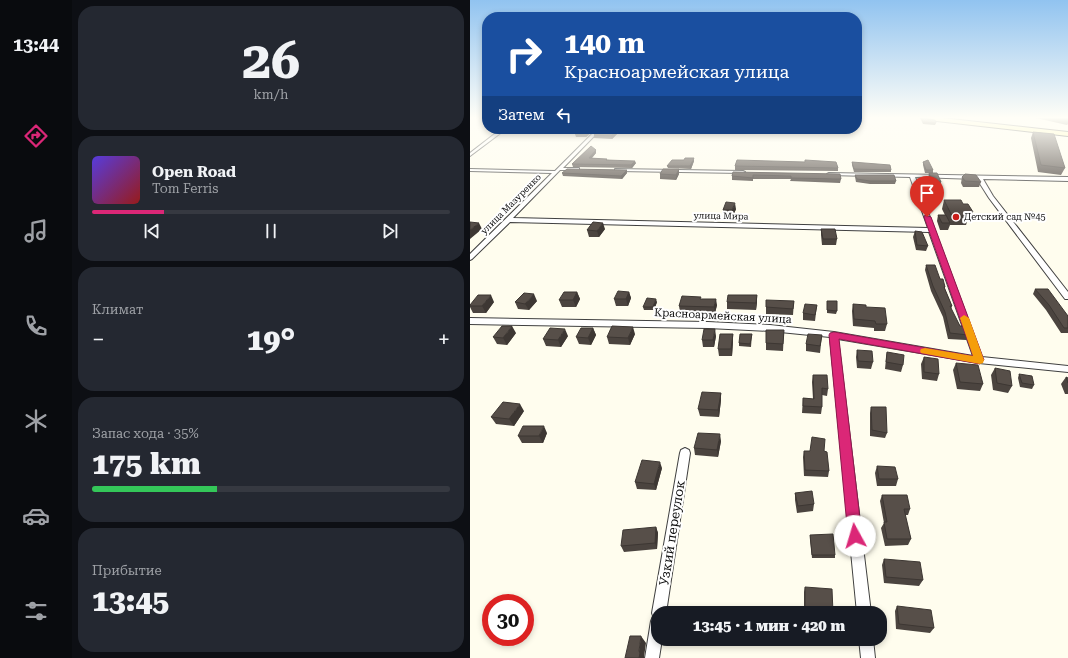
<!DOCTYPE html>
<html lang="ru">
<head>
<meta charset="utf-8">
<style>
	:root { --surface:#171b24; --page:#242831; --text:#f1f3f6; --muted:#9ea1a6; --line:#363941; --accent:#db2777 }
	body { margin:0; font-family:"Roboto Serif",serif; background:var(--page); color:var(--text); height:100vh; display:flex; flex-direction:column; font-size:15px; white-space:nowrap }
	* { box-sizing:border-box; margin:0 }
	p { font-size:13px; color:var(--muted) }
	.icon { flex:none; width:22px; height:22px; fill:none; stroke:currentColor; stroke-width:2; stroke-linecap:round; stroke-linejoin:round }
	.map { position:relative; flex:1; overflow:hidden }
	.drawer { display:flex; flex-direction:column; gap:6px; padding:6px; background:#0d0f14; width:398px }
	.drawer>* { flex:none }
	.guide { position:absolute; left:12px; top:12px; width:380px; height:122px; border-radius:16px; box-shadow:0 2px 6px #0003; background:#1a4fa0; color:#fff; overflow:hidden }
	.speed { position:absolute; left:12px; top:594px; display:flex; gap:8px; font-size:20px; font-weight:700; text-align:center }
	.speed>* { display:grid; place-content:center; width:52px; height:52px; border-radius:50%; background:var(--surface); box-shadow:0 2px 6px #0003; line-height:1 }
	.speed .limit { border:6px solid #d22; background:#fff; color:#111 }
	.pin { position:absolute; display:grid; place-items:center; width:34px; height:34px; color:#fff; margin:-41px -17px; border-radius:50% 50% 50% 0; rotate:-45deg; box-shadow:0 0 4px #0007 }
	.pin .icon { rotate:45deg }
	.me { position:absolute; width:44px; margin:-22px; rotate:354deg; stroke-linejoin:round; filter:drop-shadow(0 0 3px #0008) }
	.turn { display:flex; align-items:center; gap:14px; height:84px; padding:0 16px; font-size:18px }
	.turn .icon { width:52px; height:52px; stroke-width:2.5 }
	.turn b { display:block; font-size:28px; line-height:34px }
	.then { display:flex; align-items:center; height:38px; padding:0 16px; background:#0003; gap:8px; font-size:15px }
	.big { font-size:30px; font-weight:800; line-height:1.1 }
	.drawer .tile { flex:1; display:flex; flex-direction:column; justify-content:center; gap:6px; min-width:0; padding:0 14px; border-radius:16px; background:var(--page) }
	.drawer .dial { align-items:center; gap:0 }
	.dial b { font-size:52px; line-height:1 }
	.song { display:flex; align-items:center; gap:12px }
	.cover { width:48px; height:48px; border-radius:6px; background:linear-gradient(135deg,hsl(250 70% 55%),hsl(0 70% 35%)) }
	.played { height:4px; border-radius:2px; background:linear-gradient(90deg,var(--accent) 20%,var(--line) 20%) }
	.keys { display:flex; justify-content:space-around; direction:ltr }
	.heat { display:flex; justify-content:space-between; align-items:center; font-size:22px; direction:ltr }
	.charge { height:6px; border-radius:3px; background:linear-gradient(90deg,#34c759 35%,var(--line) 0) }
	.trip { position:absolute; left:181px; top:606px; width:236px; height:40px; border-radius:16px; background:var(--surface); box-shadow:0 2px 6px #0003; font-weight:800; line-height:40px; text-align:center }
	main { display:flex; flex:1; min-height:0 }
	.dock { display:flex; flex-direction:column; width:72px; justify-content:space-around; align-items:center; background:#090b0e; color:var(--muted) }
	.dock .icon { width:28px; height:28px }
	.dock .selected { color:var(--accent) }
	.dock b { font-size:18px; color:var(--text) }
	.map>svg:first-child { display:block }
</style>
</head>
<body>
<main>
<nav class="dock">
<b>13:44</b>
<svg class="icon selected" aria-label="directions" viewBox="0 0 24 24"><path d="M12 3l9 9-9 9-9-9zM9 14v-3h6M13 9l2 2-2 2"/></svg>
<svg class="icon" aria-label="music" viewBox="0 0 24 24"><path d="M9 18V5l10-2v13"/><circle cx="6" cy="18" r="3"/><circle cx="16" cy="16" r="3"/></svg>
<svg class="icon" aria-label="phone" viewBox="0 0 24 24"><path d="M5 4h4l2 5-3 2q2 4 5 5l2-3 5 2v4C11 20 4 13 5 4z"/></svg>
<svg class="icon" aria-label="climate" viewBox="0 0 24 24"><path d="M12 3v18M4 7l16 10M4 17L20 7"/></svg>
<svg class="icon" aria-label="car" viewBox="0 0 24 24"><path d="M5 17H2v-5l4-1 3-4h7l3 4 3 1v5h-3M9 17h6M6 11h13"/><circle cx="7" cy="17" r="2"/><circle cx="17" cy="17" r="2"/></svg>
<svg class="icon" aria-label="filters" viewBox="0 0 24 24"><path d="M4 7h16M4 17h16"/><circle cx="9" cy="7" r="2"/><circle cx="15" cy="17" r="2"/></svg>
</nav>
<section class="drawer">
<div class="tile dial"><b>26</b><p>km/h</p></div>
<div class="tile">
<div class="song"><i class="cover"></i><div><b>Open Road</b><p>Tom Ferris</p></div></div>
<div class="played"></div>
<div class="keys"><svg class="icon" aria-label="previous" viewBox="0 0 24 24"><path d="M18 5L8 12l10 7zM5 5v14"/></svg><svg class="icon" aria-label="pause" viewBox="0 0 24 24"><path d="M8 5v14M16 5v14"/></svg><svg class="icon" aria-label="next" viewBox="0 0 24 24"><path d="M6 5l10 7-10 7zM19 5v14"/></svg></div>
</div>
<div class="tile"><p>Климат</p>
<div class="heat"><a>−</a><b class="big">19°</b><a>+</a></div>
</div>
<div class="tile"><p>Запас хода · 35%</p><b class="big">175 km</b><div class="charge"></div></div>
<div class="tile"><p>Прибытие</p><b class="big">13:45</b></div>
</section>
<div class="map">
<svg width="598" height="658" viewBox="0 0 598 658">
	<rect width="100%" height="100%" fill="#fffdee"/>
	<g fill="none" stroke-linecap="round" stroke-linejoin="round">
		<g stroke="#404040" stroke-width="4.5">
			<path id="service" d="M502,217H536"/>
		</g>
		<g stroke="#404040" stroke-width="2">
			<path id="minor" d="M31,129H36L0,156V153Z
				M127,129H131L93,168H109V170H90L43,218L458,228L440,177L359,175L357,174L359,173L598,177V181L513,179L523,196L598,292V299H595L519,198L507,179L445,177L512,357L598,366V372L509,363L368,339L401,613H387L360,337L300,331L238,328L0,324V318L238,322L300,325L364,332L503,356L459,232L40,222L2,259L0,260V254L82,173L0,171V169L85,171Z
				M145,169L273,171L275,172L273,173L147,171H145Z
				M215,448L219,450L220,453L196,613H188V639H192L189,658H175L181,621L183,616L182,613L210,453L211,450Z
				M389,639H403L405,658H391Z"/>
		</g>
		<g stroke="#2f2f2f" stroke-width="2">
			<path id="secondary" d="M455,118H472L598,132V136L458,120Z"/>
		</g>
		<use href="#service" stroke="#fff" stroke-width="3"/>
		<use href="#minor" fill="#fff" fill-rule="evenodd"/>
		<use href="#secondary" fill="#fffba9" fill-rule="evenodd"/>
	</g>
	<path fill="#4b443f" d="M450,118H456L466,123L465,125L453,124Z
		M566,118H598V124L597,125Z
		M106,129H125L116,137H106L105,134L107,132Z
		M130,129H151V130L142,139L124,138V135Z
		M563,132L595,168L591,175L568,172L561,138Z
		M126,150V153L122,158L166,163L162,168L103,167L102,164Z
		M214,160L224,161L221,169L198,168L197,166Z
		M335,162L368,168V171L265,170V166Z
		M382,162L421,170V172H384L382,165Z
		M453,162L463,170V173H455L453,165Z
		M209,169V174L206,180L190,179V174Z
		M157,170V173L152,179L93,176L92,173Z
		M263,172L371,179L370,183L320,181L321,179H283V181L262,180V176Z
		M459,173L471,182L470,188H461L458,179Z
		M385,175L426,181L425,184H400L386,182L385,177Z
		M492,177L511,182L509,187H493L491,183Z
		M474,200L493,204L503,212L500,221L497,222L496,225H480L478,230H470L467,221L468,215H475L472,209Z
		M266,209L263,216H253V210Z
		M135,229L129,237H119L117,230Z
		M351,229L367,239L366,245H352L351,235Z
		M445,231L458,246L456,251L446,250L443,237Z
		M456,265L470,279L475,287V289L482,306L481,309L490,326L498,335L496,340L478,339L473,317L461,291L455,270Z
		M565,289L598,316V333H591L576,310L563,294Z
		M107,292L110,299L106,307H92L89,300Z
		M159,292L161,298L158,306H146L144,299Z
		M287,295V302L286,310L257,309V302Z
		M231,299L247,305L245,313L210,312L209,306Z
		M67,301L59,310L48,309L45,302Z
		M324,301L323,315L296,314V307Z
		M357,301L367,311L366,314L357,313Z
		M24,302L16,313H3L0,307V305Z
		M187,302L184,310H174L173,307Z
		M383,304L396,307L417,324L415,331H404V328L383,326L382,311Z
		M347,305L345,321L333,320V313Z
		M123,328L126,335L121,345L109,344L106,337Z
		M314,330L313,351L296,350V343Z
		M46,333L37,345L27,344L23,337Z
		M165,334L160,345L139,344L137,337Z
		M263,334V341L262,356H249L248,349Z
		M282,334L281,347L269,346V343Z
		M352,335L350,353L336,351V344Z
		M98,336L91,347L76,346L73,339Z
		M246,336L244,347H233L232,340Z
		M387,350L403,362L401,369L387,368L386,357Z
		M417,352L433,365L431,372L415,369L416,359Z
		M454,357L469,374L467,381L452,379L451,364Z
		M486,363L513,384L510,391L487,389L483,370Z
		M525,368L542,386L538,393L523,390L521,375Z
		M549,374L564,385L562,389L550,387L548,378Z
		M343,375L358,389L357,396L352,395V407L351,414L332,413L333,398L343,399L342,382Z
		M596,377L598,378V394H595L591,384Z
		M251,393V400L249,417L230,416L228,409Z
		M401,407L417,433L415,438L400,436V413Z
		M54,411L44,426L26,424L21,417Z
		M77,433L73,443H52L48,436Z
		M251,441L248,457L225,455L224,448Z
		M334,451H354L359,471L358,477L334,476L333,457Z
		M407,466L428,479L426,486H407L405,473Z
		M192,468L186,490L167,489L165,482Z
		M325,493L344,504L343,511L327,513L325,500Z
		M412,495L440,509L438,515H435L441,539L438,545L415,546L411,528L414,523L410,501Z
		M186,527L188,533L187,549L154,552L151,546Z
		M340,535L365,555V558H342L340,538Z
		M414,559L453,580L449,586L414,583L412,565Z
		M335,587L363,613H334V592Z
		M427,606L464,628L460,633L426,629L425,611Z"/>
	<path fill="#3d3733" d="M121,129H125L116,137V135Z
		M149,129H151V130L142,139L141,136Z
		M126,150V153L119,161V158Z
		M224,158V161L221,169L220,166Z
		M165,161L166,163L162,168L161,165Z
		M209,169V174L206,180V175Z
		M157,170V173L152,179L151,176Z
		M265,203L266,209L263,216L262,210Z
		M9,223L12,229L0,239V230Z
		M133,223L135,229L129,237L127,231Z
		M107,292L110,299L106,307L103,300Z
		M159,292L161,298L158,306L156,299Z
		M64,294L67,301L59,310L55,304Z
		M21,295L24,302L16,313L12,306Z
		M287,295V302L286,310V303Z
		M186,299L187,302L184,310L183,307Z
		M246,299L247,305L245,313L244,307Z
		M42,326L46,333L37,345L33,338Z
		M163,327L165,334L160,345L158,338Z
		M123,328L126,335L121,345L118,338Z
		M95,329L98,336L91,347L88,340Z
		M245,329L246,336L244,347L243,340Z
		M263,334V341L262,356L261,349Z
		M251,393V400L249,417L248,410Z
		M50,404L54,411L44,426L39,419Z
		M74,426L77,433L73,443L69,436Z
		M250,434L251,441L248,457L247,450Z
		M190,462L192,468L186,490L184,484Z
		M186,527L188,533L187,549L185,543Z
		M171,636L176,643L174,657V658H169V651Z"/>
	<path fill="#574f49" stroke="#3d3733" d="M452,118H456L458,119L465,120L466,123L453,122Z
		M106,129H121L116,135L105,134L110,129Z
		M130,129H149L141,136L124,135Z
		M563,132L584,134L595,168L571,165Z
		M121,146L126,150L119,158L137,159L136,160L165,161L161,165L102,164Z
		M215,158H224L220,166H197L202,160H214Z
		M267,160L335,162V160L366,162L368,168L265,166Z
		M458,160L463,170H456L453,162Z
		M382,162L420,165L421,170L384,169Z
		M97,169L157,170L151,176L92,173Z
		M193,169H209L206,175L190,174Z
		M263,172L370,174L371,179L321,178V176L283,175V178L262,176Z
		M459,173H467L471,182H462Z
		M495,174L506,175L511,182L495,181L492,177Z
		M385,175H424L426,181H400L387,179Z
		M474,200H491L493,204H498L503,212H497L499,216H482Z
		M256,202L265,203L262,210H253Z
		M468,215H476L480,223H472Z
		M0,222L9,223L0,230Z
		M123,222L133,223L127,231L117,230Z
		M351,229H365L367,239H353Z
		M445,231L452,232L458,246L447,245Z
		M456,265H465L470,279H473L475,287H474L482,306H480L490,326H495L498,335L480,333L475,312L463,286Z
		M565,289H578L598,316V328H594L579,305Z
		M148,291L159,292L156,299H144Z
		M94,292H107L103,300H89Z
		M54,293L64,294L55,304L45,302Z
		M8,295H21L12,306H0V305Z
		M258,295H287L286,303L257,302Z
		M212,296L231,297L230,299H246L244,307L209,306Z
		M177,298L186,299L183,307H173Z
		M296,300L324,301L323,309L296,307Z
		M357,301H367V311L357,310Z
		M335,304L347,305L345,315L333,313Z
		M383,304L396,305V307L415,308L417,324H406L405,321L384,319Z
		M32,326H42L33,338L23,337Z
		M142,326L163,327L158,338L137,337Z
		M80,328L95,329L88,340L73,339Z
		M111,328H123L118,338L106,337Z
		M234,329H245L243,340H232Z
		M296,330H314L313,344L296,343Z
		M250,334H263L261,349H248Z
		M270,334H282L280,344L269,343Z
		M338,334L352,335L350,346L336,344Z
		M387,350L402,351L403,362L388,361Z
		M417,352L434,355L433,365L416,362Z
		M454,357L468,359L469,374L454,372Z
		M486,363L508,365L513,384L490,382Z
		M525,368L540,371L542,386L527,383Z
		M549,374L562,376L564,385L552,383Z
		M343,375H357L358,389L352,388V407L333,406V398L344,399Z
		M596,377L598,378V383Z
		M232,392L251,393L248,410L228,409Z
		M33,402L50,404L39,419L21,417Z
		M401,407H416L417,433L402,430Z
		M53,426H74L69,436H48Z
		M228,433L250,434L247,450L224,448Z
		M342,437L355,439L354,451L357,452L359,471L335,470L334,451H340Z
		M172,460L190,462L184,484L165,482Z
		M407,466L425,467L428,479H409Z
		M342,491L344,504L328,506L325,493Z
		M412,495H437L440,509H434L441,539H417L414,522H417Z
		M186,527L185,543L151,546L153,530Z
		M363,534L365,555H342L340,535Z
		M414,559L450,562L453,580L416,577Z
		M335,587L362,589L363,613H335Z
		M427,606L461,610L464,628L429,624Z
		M160,636H171L169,651L170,653L169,658H155Z"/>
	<linearGradient id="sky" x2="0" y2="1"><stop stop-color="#91c3f0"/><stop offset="0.56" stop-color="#fffef7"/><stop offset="1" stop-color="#fffef7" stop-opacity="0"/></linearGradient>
	<rect width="598" height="210" fill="url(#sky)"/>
	<path fill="#db2777" stroke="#8e194d" d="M455,215L461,217L514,360L510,364L369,339L392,536L390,541L385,543L380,541L378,536L359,335L360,333L364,332L503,356L454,217Z"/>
	<path fill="#f59e0b" d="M494,315L499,318L514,360L513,363L510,364L451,353L450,351L451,349L455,348L503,356L490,318Z"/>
	<circle fill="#c91e1a" stroke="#fff" stroke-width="1.5" cx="486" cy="217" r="4"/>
	<g text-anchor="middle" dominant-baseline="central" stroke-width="4" stroke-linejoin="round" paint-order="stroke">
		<g font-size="9" fill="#0d0d0d" stroke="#fff">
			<text transform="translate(41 204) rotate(-45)">улица Мазуренко</text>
			<text transform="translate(251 216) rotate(1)">улица Мира</text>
		</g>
		<g font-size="9" fill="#0d0d0d" stroke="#fff" text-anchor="start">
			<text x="494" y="217">Детский сад №45</text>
		</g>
		<g font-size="11" fill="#0d0d0d" stroke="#fff">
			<text transform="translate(253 316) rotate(3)">Красноармейская улица</text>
		</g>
		<g font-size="13" fill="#0d0d0d" stroke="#fff">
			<text transform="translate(202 533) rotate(-81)">Узкий переулок</text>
		</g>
	</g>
</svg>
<div class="speed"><div class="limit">30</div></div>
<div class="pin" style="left:457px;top:217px;background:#d93025"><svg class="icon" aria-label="arrive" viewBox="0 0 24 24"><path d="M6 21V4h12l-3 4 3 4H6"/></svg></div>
<svg class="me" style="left:385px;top:536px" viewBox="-20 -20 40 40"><circle r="19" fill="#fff"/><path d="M0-13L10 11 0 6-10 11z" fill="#db2777"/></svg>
<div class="trip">13:45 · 1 мин · 420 m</div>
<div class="guide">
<div class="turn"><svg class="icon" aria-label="right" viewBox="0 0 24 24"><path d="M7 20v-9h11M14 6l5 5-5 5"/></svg><div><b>140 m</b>Красноармейская улица</div></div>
<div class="then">Затем<svg class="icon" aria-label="left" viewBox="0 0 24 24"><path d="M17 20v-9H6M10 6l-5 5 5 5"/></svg></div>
</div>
</div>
</main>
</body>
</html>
